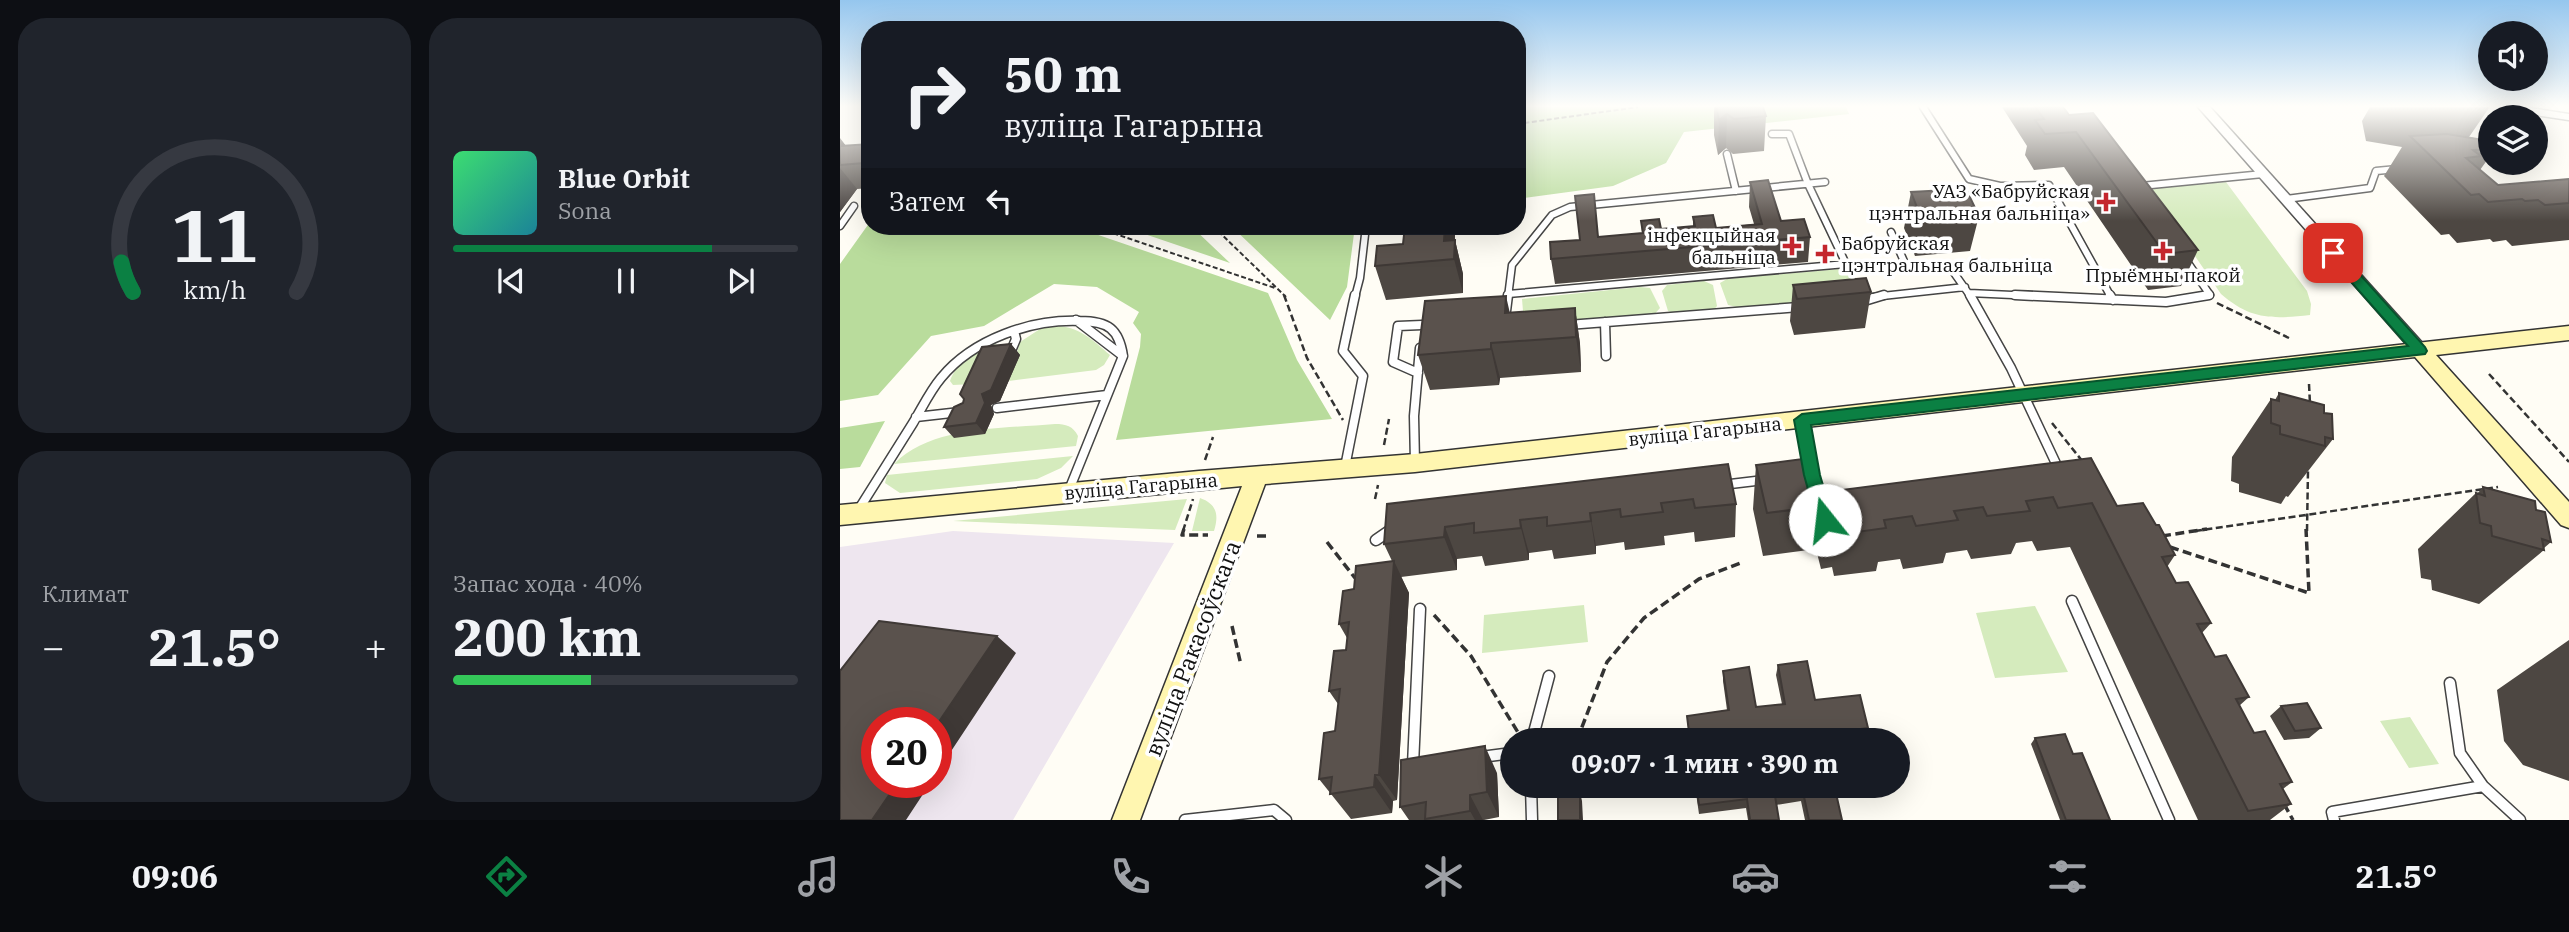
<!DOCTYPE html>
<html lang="ru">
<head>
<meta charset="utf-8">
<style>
	:root { --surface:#171b24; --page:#20242c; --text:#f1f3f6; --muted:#9ea1a6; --line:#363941; --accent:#0b8043 }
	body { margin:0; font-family:"IBM Plex Serif",serif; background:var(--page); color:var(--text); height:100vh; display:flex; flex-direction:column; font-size:26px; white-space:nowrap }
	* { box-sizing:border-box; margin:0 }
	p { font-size:23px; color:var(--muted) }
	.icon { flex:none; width:38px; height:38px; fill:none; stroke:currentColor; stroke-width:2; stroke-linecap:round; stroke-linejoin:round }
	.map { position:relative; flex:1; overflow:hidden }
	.panel { display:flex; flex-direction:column; gap:18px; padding:18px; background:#0d0f14; width:840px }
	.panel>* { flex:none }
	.top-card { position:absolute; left:21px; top:21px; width:665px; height:214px; border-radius:28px; box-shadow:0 7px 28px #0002; background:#171b24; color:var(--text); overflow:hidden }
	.fabs { position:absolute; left:1638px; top:21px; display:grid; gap:14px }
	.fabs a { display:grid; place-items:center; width:70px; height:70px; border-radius:50%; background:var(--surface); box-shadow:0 7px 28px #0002; font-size:35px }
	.speed { position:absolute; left:21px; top:707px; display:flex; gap:14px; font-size:35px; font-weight:700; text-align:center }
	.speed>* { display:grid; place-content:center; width:91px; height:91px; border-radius:50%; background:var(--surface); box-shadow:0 7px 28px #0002; line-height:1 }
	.speed .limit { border:10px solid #d22; background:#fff; color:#111 }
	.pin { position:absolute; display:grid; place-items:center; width:60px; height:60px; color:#fff; margin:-30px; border-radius:14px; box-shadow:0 4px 10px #0006 }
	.me { position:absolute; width:77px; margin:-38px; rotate:344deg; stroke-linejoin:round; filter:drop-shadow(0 0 5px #0008) }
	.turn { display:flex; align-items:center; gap:24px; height:147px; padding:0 28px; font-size:32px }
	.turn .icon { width:91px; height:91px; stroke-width:2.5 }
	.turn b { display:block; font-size:49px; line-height:60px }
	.then { display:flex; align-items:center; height:66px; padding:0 28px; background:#0003; gap:14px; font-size:26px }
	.big { font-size:52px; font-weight:700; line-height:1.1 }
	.panel .tile { flex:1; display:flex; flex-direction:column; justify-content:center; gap:10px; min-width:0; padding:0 24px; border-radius:28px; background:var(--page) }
	.panel .dial { align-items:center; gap:0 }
	.dial svg { height:182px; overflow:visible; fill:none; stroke:var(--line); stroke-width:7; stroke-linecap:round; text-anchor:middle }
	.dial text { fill:var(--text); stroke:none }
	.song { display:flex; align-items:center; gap:21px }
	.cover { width:84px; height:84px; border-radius:10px; background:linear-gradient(135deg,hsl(140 70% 55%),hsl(190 70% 35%)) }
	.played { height:7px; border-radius:4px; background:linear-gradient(90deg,var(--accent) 75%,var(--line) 75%) }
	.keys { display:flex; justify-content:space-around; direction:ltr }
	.heat { display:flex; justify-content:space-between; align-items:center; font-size:38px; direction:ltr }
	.charge { height:10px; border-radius:5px; background:linear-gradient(90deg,#34c759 40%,var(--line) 0) }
	.panel .tiles { flex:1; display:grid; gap:18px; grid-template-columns:repeat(2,1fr) }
	.trip { position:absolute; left:660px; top:728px; width:410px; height:70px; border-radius:35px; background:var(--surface); box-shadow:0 7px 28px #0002; font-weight:700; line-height:70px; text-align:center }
	.dock { display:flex; height:112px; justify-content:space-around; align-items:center; background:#090b0e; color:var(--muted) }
	.dock .icon { width:49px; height:49px }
	.dock .on { color:var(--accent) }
	.dock b { font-size:32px; color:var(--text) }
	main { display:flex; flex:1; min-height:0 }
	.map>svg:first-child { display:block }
</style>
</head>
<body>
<main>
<section class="panel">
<div class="tiles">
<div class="tile dial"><svg viewBox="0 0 100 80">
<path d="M14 69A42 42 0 1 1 86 69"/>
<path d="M14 69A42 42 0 0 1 9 56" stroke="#0b8043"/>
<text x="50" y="56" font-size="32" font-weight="700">11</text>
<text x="50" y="72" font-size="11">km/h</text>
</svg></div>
<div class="tile">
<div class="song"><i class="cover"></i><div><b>Blue Orbit</b><p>Sona</p></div></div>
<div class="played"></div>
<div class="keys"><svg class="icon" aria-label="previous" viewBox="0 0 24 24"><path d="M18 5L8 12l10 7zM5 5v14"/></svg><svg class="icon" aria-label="pause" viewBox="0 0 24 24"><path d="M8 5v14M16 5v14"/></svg><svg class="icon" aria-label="next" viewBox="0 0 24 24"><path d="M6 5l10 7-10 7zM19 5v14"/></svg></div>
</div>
<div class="tile"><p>Климат</p>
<div class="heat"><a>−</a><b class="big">21.5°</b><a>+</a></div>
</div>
<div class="tile"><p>Запас хода · 40%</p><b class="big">200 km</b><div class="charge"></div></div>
</div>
</section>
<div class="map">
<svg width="1729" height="820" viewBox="0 0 1729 820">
	<rect width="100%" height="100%" fill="#fffdf5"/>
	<path fill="#eee6ef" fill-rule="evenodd" d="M113,531L334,543L173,820H0V547ZM37,723H96V782H37Z"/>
	<path fill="#d5ebbd" d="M1386,182L1467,291L1471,304L1470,315C1432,319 1411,320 1381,294L1311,192L1314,188Z
		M1000,269L1013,272L1017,280L1012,298L901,308L888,305L880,283L887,279Z
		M864,281L873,285L877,306L872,312L840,315L828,311L822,291L827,285Z
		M800,287L810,288L820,308L811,318L719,325L683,311L682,299Z
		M212,326C237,325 252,339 270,355L264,365L256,370L169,381L180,342L200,329Z
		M155,344L160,346L134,384L113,385L110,381C116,363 137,348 155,344Z
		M215,424C226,424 233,426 238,436L236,446L54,464C92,425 164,429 215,424Z
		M233,456L221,468L197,479L60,493L45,483L47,475Z
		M360,498C377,504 379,515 374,531H352Z
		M347,499L335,530L113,521Z
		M744,605L748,642L642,653L644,615Z
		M1195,606L1228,672L1155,678L1136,613Z
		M1570,717L1599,764L1569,768L1540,721Z"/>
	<path fill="#b9dc9c" d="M677,107H1006L1009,114L844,132L826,163L773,186L677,199Z
		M30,222V226H232L428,293L457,360L492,419L276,440L300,347L301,334L293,323L299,312L257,287L214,284L144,326L91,336L38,395L0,401V264Z
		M281,226H351L390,263Z
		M391,226H515L507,287L490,320Z
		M45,421L20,467L0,469V428Z"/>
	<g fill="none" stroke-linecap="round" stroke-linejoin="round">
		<g stroke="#444" stroke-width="9">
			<path id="lane-far2" d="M1083,107L1129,179L1160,186L1209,185L1271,297
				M1663,107L1729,117
				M932,134H949L968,184L1006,264
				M887,154L896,191
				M1301,186L1423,174
				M1446,199L1530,188L1536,171L1557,169
				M0,226L14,206
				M1051,232L1067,268
				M1346,260L1370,295L1358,297
				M1129,293L1214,297
				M668,294L1006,264L1019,269L1112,270L1131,297
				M515,297L520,278L526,226
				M668,297L672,265L712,215L730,207L985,182
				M1033,297L1125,287"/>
		</g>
		<g stroke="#444" stroke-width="11">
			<path id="lane-far1" d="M1130,295L1171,368L1220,472
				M1175,295L1326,302L1369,295
				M1270,295L1273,300
				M1021,302L1044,295
				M666,311L668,295
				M236,320L283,356
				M765,322L766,356
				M728,325L959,307
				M171,351L176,339L174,331
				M578,373L553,362L558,326L582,325
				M157,408L267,395
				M76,417L120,412
				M962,420L971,468
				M575,463L574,416L580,348
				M505,467L523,376L503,351L515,295
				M882,485L924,480
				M19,509C37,480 55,452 73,423C82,408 90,391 101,378C133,339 191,319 240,321C268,321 279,329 283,356L229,490
				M549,531L554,528"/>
		</g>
		<g stroke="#444" stroke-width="13">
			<path id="lane" d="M536,540L552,529
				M1232,601L1329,820
				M1610,683L1620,753L1643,786
				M692,740L709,676
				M641,757L672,753
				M576,765H573L580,609
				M691,786L692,820
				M692,792L717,786
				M345,820L434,810L446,820
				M1494,820L1492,812L1643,786L1680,820"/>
		</g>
		<g stroke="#444" stroke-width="3">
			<path id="street" d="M1358,107H1370L1585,346L1587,350L1585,354H1575Z"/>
		</g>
		<g stroke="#333" stroke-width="3">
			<path id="secondary" d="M1729,326V340L1596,355L1729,502V528L1721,525L1575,357L575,472L425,484L300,820H272L402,486L0,525V505L359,471L575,454Z"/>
		</g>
		<path stroke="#333" stroke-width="2" stroke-dasharray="5 2.5" stroke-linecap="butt" d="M677,124L798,107
			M252,226L435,288
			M373,226L446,297"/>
		<path stroke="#333" stroke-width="2.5" stroke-dasharray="7 3.5" stroke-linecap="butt" d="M444,295L467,358L503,420
			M1377,303L1449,338
			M1649,374L1729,462
			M1469,384L1470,404
			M1212,423L1243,462
			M544,445L549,419
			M365,460L373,437
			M535,499L538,485
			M343,531L353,499
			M1355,531L1658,487
			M1467,531L1468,470"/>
		<path stroke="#333" stroke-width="3.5" stroke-dasharray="9 4.5" stroke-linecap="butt" d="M344,529L342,535H368
			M417,536H430
			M1322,536L1367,529
			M487,542L515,578
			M1330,547L1469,593L1466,529
			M594,615L631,656L679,734
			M392,626L401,665
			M737,740L767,662L804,618L859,579L903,562
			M1444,804L1453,820"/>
		<use href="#lane-far2" stroke="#fff" stroke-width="6"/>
		<use href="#lane-far1" stroke="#fff" stroke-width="8"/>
		<use href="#lane" stroke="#fff" stroke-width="10"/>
		<use href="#street" fill="#fff" fill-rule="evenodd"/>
		<use href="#secondary" fill="#fff6b0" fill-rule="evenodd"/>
	</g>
	<path fill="#4d4742" d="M874,107H923L926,116L924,151L893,154L886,148L878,155L874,135Z
		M1162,107H1223L1229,115L1358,250L1341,286L1308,290L1224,167L1194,170L1185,155L1187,146Z
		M1530,107H1648L1649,108L1629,137L1650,141V156L1640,170L1658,185L1729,179V240L1672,246L1666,240L1653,242L1650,239L1617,243L1609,234L1601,235L1544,176L1562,147L1526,141L1522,121Z
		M0,139L6,146L30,144V188L17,189L0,212Z
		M910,182L941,221L970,237L968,262L715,284L711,259L740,240L802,233L801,221L821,229L853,226V217L876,228L914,224L909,207Z
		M1071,192L1139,216L1130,251L1075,256L1064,228Z
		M531,226H615V240L623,274V293L546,300L535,266L563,244L565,230L533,231Z
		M953,285L1031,292L1025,328L954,335L950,321Z
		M735,308L740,344L741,372L660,378L659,385L590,390L578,355Z
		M171,344L180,355L160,401L151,405L154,414L145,434L114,438L104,427Z
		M1439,393L1484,413L1493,439L1448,497L1446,496L1441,504L1399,492V484L1391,481L1392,457L1431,399L1435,400Z
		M1251,458L1277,506L1316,525L1335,555L1327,567L1336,583L1371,623L1362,633L1375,657L1409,697L1399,706L1414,733L1452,782L1443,789L1451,804L1430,820H1358L1230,547L1197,551L1192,541L1176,543L1171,554L1131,559L1127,550L1106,553L1103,563L1063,569L1060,559L1038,562L1036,571L994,576L992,567L981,569L976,549L923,556L913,509L916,465L979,493Z
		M888,464L896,504L895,537L855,542L854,532L824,536L825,545L785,550L784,542L756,546V554L714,559L712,550L689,553V560L645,566L642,556L617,559V570L561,577L569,593L557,800L553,801L552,813L511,819L479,779L495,731L498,704L489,691L506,650L507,638L499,624L514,589L552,561L544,544L547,504Z
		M1643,487L1696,510L1711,542L1704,548V550L1639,604L1592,590L1591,580L1581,578L1578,549L1636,493L1637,494Z
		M1729,640V781L1683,765L1664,741L1657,690Z
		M938,665L975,700L1028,728L1025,738L1009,740H849L847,716L887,710L883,681V671L916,707L942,704L936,675Z
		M1441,706L1481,728L1469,738L1444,740L1430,716Z
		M1195,738L1233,754L1270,820H1220L1191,744Z
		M657,773L659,817L644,820H569L560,807Z
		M855,786H1037L1035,792L997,797L1002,820H965L961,801L936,805L939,820H908L906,808L859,814Z"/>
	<path fill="#3f3936" d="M887,114L886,148L878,155L879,120Z
		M0,138L15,158L0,165Z
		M30,155V170L24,163Z
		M0,168L17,189L0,212Z
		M605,226H615L614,259L604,241Z
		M615,240L623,274V293L614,259Z
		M666,296L674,331L665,313Z
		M735,308L740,344L741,372L736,337Z
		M651,343L660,378L659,385L651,349Z
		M171,344L180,355L160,401L151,405L154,414L145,434L136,423L142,394Z
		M750,513L756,546V554L751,521Z
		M680,520L689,553V560L681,528Z
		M605,527L617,559V570L604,537Z
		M554,561L569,593L557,800L539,775Z
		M157,636L176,653L96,774V726Z
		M645,746L657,773L659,817L647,792Z
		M535,775L553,801L552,813L534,787Z
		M58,782H91L66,820H32Z
		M740,792L742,801L743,820H740Z
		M630,795L643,820H635L630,811Z"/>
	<path fill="#5a524d" stroke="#3f3936" stroke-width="2" d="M876,107H923L926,116L894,119L887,114L879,120Z
		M1195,107H1223L1229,115L1253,113L1358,250L1325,254L1236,132L1205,134L1195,120L1204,119Z
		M1607,134L1650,141V149L1633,150L1641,156L1626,158L1658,185L1729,179V203L1705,205L1698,200L1685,201L1682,199L1648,202L1639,194L1631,195L1570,136Z
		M30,144V155L24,163L0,165V146Z
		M928,180L941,221L964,219L970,237L711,259L710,242L740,240L735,196L754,194L758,237L803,233L801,221L819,219L821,229L855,226L853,217L873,215L876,228L922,224L910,182Z
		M1126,189L1139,216L1082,220L1071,192Z
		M565,226H605L604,241L615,240L614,259L535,266L537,246L563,244Z
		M1026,278L1031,292L957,299L953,285Z
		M666,296L665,313L735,308L736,337L651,343V349L578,355L585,301Z
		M171,344L151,390L142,394L145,403L136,423L104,427L114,407L123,403L124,399L120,394L142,347Z
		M1439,393L1484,405V413L1492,414L1493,439L1485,437V446L1440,434V426L1431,423V399L1439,401Z
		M970,458L979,493L1251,458L1277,506L1303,503L1316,525H1319L1335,555L1322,557L1336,583L1348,582L1371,623L1357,624L1375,657L1386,655L1409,697L1396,699L1414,733L1425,731L1452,782L1440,784L1451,804L1408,811L1252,503L1218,508L1213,497L1186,501L1190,511L1147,516L1143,507L1114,511L1118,520L1076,526L1072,516L1044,520L1046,528L1003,534L1000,524L988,526L983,506L927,513L916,465Z
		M888,464L896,504L855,508L853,499L821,503L823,512L781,517L780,509L750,513L751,521L707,526V517L680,520L681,528L634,533V523L605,527L604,537L544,544L547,504Z
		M1643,487L1695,501L1696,510L1705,512L1711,542L1702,539L1704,550L1652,536L1651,526L1640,523L1636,493L1645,496Z
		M554,561L539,775H535L534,787L490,794L492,777L479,779L484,733L495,731L500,689L489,691L494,651L506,650L509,622L499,624L503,591L514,589L516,566Z
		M39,621L157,636L96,726V723H37V782H58L32,820H0V671Z
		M967,661L975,700L1020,695L1028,728L938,740H850L847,716L889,710L883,671L909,667L916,707L945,704L938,665Z
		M1467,703L1481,728L1455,731L1441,706Z
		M1225,734L1233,754L1242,753L1270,820H1226L1195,738Z
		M645,746L647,792L630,795V811L585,819L586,802L560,807L561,760Z
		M856,786H1019L995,789L1002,820H969L963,792L935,796L939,820H910L907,799L859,805Z
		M740,792V820H718V794Z"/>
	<linearGradient id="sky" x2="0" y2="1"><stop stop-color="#95c6ee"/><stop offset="0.48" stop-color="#fffefa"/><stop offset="1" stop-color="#fffefa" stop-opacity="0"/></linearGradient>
	<rect width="1729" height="221" fill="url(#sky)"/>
	<path fill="#0b8043" stroke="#07532c" stroke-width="2" d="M1493,248L1498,250L1585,347L1587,351L1585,354L971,425L980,475L993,520L991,525L985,527L978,525L964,475L954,420L962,414L1568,346L1488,256L1486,253Z"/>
	<g fill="#c4262e" stroke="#fff" stroke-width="2.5">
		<path d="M1262.5 191.5h7v7h7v7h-7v7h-7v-7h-7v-7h7z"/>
		<path d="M948.5 235.5h7v7h7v7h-7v7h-7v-7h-7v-7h7z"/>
		<path d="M1319.5 240.5h7v7h7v7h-7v7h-7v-7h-7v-7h7z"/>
		<path d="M981.5 243.5h7v7h7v7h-7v7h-7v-7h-7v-7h7z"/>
	</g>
	<g text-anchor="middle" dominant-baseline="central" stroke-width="7" stroke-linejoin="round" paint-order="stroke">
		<g font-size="19" fill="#111" stroke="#fff" text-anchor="end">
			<text x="1250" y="191">УАЗ «Бабруйская<tspan x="1250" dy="22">цэнтральная бальніца»</tspan></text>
			<text x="936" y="235">інфекцыйная<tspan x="936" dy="22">бальніца</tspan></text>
			<text x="1001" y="243" text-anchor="start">Бабруйская<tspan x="1001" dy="22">цэнтральная бальніца</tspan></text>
			<text x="1323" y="275" text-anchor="middle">Прыёмны пакой</text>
		</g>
		<g font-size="19" fill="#111" stroke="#fff">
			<text transform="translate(865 431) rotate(-6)">вуліца Гагарына</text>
			<text transform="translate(301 486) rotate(-5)">вуліца Гагарына</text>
		</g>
		<g font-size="23" fill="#111" stroke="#fff">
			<text transform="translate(352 648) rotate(-69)">вуліца Ракасоўскага</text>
		</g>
	</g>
</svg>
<div class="fabs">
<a><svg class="icon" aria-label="sound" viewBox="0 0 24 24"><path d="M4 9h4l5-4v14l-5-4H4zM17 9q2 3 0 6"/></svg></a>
<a><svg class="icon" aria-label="layers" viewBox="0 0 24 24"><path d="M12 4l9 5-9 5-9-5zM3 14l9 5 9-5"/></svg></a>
</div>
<div class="speed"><div class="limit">20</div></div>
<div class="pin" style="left:1493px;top:253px;background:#d93025"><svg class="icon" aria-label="arrive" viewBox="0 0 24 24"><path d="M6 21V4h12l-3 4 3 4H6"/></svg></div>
<svg class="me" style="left:985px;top:520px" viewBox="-20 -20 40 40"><circle r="19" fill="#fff"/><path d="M0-13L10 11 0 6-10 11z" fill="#0b8043"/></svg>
<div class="trip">09:07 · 1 мин · 390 m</div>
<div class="top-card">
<div class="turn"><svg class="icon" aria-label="right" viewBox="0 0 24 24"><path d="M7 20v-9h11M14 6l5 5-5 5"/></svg><div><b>50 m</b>вуліца Гагарына</div></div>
<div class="then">Затем<svg class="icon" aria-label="left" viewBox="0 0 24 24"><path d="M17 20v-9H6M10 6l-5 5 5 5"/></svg></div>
</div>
</div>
</main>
<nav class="dock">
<b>09:06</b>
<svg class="icon on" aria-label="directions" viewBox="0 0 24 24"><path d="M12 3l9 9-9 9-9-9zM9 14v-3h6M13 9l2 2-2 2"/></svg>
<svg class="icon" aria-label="music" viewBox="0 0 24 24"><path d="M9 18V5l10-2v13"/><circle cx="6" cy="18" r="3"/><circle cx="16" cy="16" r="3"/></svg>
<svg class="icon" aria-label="phone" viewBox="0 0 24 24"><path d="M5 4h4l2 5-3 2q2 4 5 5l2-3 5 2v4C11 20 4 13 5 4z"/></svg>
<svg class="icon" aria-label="climate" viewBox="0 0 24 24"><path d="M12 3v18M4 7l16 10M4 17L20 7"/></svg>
<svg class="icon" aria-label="car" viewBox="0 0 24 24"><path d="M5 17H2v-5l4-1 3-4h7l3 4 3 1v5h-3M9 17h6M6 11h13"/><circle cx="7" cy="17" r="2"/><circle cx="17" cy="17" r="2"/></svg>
<svg class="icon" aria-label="filters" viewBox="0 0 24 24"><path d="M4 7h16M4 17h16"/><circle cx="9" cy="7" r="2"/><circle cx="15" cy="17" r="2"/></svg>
<b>21.5°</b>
</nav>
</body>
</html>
